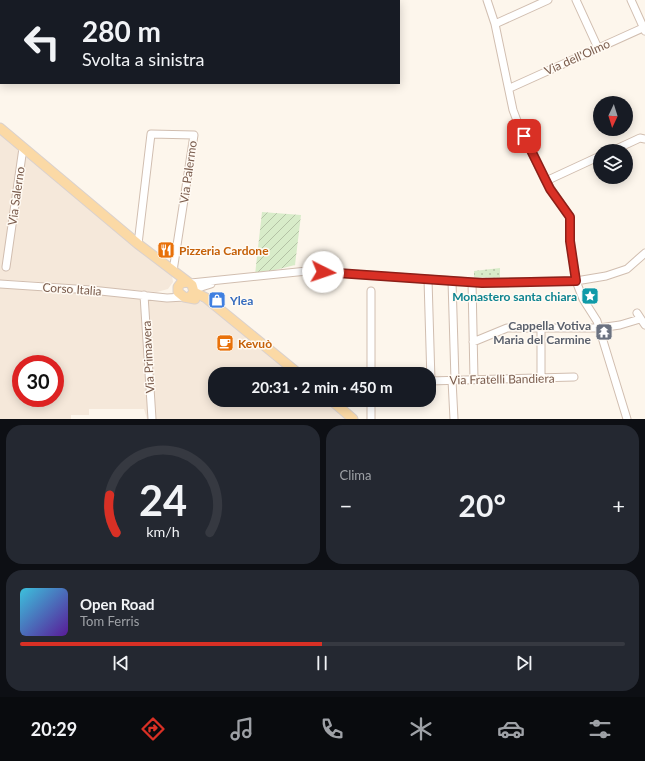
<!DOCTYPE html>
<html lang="it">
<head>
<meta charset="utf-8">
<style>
	:root { --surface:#171b24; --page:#242831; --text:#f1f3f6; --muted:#9ea1a6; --line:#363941; --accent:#d93025 }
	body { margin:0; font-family:Lato,sans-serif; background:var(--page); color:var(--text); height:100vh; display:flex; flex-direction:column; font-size:15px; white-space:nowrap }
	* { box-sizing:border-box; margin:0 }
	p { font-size:13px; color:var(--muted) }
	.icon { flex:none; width:22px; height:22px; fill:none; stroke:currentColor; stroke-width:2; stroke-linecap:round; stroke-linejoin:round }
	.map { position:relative; height:419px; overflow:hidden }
	.sheet { display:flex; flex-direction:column; gap:6px; padding:6px; background:#0d0f14; flex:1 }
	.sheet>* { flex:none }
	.hud { position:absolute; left:0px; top:0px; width:400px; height:84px; box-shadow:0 2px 10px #0003; background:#171b24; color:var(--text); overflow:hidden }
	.needle { width:26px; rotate:184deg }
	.buttons { position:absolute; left:593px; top:96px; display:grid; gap:8px }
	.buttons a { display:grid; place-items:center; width:40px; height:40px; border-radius:50%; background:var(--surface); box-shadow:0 2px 10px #0003; font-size:20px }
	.speed { position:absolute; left:12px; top:355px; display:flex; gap:8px; font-size:20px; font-weight:700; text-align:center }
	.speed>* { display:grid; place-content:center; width:52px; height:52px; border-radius:50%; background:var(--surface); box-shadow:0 2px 10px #0003; line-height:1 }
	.speed .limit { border:6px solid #d22; background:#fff; color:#111 }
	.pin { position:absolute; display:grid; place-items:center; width:34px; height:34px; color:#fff; margin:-17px; border-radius:8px; box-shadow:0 2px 6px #0006 }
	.me { position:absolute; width:44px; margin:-22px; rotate:94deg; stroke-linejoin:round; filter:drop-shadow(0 0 3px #0008) }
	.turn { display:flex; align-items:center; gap:14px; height:84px; padding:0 16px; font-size:18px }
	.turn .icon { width:52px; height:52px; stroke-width:2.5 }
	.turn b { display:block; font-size:28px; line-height:34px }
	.big { font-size:30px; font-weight:700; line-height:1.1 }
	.sheet .widget { flex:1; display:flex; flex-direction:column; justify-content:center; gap:6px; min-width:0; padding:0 14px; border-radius:16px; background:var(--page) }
	.sheet .dial { align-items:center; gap:0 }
	.dial svg { height:104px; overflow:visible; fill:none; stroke:var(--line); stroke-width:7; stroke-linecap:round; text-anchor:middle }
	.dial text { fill:var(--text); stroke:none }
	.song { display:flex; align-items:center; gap:12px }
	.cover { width:48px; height:48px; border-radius:6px; background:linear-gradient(135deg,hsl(190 70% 55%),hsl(270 70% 35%)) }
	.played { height:4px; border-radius:2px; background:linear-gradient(90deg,var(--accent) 50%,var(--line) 50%) }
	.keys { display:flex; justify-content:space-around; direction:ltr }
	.heat { display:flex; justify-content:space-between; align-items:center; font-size:22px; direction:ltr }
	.sheet .tiles { flex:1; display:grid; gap:6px; grid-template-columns:1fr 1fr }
	.widget:last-child { grid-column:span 2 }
	.trip { position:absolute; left:208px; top:367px; width:228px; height:40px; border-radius:16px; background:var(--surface); box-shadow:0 2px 10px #0003; font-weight:700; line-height:40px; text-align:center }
	.tab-bar { display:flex; height:64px; justify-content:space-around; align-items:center; background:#090b0e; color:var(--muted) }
	.tab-bar .icon { width:28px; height:28px }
	.tab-bar .current { color:var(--accent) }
	.tab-bar b { font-size:18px; color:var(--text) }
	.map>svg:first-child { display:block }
</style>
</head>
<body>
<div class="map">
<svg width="645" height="419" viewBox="0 0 645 419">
	<defs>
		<pattern id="grass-dots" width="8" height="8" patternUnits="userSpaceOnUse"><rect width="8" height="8" fill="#d8ecc9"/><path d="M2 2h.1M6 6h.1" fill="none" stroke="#b4c2a5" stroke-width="1.8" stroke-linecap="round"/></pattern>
		<pattern id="garden-furrows" width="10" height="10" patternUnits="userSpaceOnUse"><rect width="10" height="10" fill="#d8ecc9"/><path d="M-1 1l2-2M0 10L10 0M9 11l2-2" fill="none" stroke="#b4c2a5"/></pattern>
	</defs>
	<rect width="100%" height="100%" fill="#fdf6ec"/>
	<path fill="#f5e8da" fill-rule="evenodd" d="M0,132L172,275L173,282L168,289L157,292L84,287L83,285L42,284L41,282L6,280L0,281Z
		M0,287L191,299L207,304L295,374H215V400H327L350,419H147L144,409H89V415H71V419H0ZM21,364H55V398H21Z"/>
	<path fill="url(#grass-dots)" d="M500,268V278L474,277V271Z"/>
	<path fill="url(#garden-furrows)" d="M262,212L301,215L295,265L255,275Z"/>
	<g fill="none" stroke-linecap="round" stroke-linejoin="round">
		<g stroke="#d1beb0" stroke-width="9">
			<path id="minor" d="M487,0L495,24L513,110L519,126L545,180L570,217V241L576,281L583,299L597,321L627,419
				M576,0L598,48
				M631,0L645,31
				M495,24L548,0
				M510,88L645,27
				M612,151L640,138L645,139
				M546,181L600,156
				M138,244L151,134L194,135L173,271
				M6,267L23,148
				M428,279L431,381
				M452,281L455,380
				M472,282L474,379
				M191,283L307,271L472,282L576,281L606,276L627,269L645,253
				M0,284L91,290L167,298L184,297
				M195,289L211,284
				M371,291V374
				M144,295L152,419
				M637,313L645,325
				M473,342L507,328H599L620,325L640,319
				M541,377V327
				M452,380L454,419
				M429,381L574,377
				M371,419V400"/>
		</g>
		<g stroke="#dad1cd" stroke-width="11">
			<path id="major" d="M0,128L138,244L192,285L194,292L189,298
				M188,282L181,283L178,287V292L184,297L195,299
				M194,292L206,298L299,374
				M331,400L353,419"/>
		</g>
		<use href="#minor" stroke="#fff" stroke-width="7"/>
		<use href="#major" stroke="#fbd9a5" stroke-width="9"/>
	</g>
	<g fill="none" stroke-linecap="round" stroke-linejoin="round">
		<g stroke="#8d1f18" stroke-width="10">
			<path id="route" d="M323,272L482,283L576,281L570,241V217L550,189L524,136"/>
		</g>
		<use href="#route" stroke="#d93025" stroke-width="7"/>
	</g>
	<defs>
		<g id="restaurant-square" transform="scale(0.9)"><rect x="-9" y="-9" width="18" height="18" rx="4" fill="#e8710a" stroke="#fffaf3"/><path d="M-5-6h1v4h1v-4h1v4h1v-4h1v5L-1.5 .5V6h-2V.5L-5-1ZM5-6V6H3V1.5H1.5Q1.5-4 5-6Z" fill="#fff"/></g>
		<g id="sight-square" transform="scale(0.9)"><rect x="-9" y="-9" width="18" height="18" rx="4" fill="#0f9aa8" stroke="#fffaf3"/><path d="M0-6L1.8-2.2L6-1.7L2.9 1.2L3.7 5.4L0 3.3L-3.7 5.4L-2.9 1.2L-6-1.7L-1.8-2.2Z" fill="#fff"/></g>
		<g id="shop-square" transform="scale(0.9)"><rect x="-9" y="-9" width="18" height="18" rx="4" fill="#3f7fe0" stroke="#fffaf3"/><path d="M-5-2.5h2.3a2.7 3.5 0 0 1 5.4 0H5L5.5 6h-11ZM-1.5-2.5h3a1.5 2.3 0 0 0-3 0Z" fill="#fff"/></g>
		<g id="temple-square" transform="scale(0.9)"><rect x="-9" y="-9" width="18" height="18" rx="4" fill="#6b7280" stroke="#fffaf3"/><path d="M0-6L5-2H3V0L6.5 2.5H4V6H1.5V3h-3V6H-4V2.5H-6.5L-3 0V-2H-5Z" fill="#fff"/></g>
		<g id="cafe-square" transform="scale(0.9)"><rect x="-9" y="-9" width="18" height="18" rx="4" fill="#e8710a" stroke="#fffaf3"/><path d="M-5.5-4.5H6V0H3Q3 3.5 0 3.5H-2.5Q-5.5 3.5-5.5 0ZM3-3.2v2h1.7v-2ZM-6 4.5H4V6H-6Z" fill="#fff"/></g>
	</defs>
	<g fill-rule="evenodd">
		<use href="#restaurant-square" x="166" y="250"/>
		<use href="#sight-square" x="590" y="296"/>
		<use href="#shop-square" x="217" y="300"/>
		<use href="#temple-square" x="604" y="332"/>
		<use href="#cafe-square" x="225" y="343"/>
	</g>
	<g text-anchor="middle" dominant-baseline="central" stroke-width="3" stroke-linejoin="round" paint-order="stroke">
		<g font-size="12" fill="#7a5c4d" stroke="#fffaf3">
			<text transform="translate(577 57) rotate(-24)">Via dell'Olmo</text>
			<text transform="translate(188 172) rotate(-82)">Via Palermo</text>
			<text transform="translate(16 196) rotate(-82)">Via Salerno</text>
			<text transform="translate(72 289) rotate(4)">Corso Italia</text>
			<text transform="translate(148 357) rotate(-93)">Via Primavera</text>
			<text transform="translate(502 379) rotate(-1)">Via Fratelli Bandiera</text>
		</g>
		<g font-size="12" font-weight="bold" fill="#c56008" stroke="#fffaf3" text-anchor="start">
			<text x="179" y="250">Pizzeria Cardone</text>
			<text x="238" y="343">Kevuò</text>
		</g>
		<g font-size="12" font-weight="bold" fill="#0d838f" stroke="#fffaf3" text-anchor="end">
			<text x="577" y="296">Monastero santa chiara</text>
		</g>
		<g font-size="12" font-weight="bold" fill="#366cbe" stroke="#fffaf3" text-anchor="start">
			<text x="230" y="300">Ylea</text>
		</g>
		<g font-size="12" font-weight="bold" fill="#5b616d" stroke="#fffaf3" text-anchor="end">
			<text x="591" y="325">Cappella Votiva<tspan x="591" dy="14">Maria del Carmine</tspan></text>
		</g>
	</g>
</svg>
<div class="buttons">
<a><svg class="needle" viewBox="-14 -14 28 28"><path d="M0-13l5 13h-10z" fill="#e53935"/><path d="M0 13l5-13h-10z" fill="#9ea1a6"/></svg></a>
<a><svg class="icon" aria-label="layers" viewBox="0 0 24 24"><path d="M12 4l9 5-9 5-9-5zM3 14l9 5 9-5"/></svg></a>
</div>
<div class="speed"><div class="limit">30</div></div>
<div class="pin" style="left:524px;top:136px;background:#d93025"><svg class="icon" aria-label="arrive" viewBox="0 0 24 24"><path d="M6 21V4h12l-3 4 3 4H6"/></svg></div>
<svg class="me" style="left:323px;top:272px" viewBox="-20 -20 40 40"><circle r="19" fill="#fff"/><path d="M0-13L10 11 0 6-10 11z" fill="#d93025"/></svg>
<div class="trip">20:31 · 2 min · 450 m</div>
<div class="hud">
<div class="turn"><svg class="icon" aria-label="left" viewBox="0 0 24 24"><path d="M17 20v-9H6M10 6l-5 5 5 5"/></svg><div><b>280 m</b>Svolta a sinistra</div></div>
</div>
</div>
<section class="sheet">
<div class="tiles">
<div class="widget dial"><svg viewBox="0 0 100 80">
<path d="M14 69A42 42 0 1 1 86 69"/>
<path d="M14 69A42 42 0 0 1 9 40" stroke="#d93025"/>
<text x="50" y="56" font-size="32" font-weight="700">24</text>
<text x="50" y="72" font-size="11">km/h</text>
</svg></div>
<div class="widget"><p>Clima</p>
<div class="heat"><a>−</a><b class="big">20°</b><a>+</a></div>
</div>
<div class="widget">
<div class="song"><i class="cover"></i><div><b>Open Road</b><p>Tom Ferris</p></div></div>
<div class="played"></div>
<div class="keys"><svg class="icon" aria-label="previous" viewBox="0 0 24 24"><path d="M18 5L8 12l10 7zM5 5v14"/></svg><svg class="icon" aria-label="pause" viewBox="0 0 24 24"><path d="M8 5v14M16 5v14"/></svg><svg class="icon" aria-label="next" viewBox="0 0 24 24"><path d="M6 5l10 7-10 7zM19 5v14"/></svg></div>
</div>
</div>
</section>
<nav class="tab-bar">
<b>20:29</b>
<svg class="icon current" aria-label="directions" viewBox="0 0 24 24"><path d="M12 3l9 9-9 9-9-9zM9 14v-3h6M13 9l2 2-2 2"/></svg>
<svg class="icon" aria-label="music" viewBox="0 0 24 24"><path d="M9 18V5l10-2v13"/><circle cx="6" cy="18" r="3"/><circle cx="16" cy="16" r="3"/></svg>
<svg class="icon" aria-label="phone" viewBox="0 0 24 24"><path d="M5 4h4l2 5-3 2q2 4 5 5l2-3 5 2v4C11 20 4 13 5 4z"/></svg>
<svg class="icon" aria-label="climate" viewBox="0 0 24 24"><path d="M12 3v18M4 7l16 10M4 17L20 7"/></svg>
<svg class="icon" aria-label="car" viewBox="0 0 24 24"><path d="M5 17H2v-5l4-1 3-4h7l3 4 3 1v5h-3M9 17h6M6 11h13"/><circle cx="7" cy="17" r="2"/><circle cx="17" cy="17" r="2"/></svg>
<svg class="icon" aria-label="filters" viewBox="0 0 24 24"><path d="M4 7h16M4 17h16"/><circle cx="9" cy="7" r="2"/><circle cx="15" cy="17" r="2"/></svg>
</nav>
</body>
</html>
